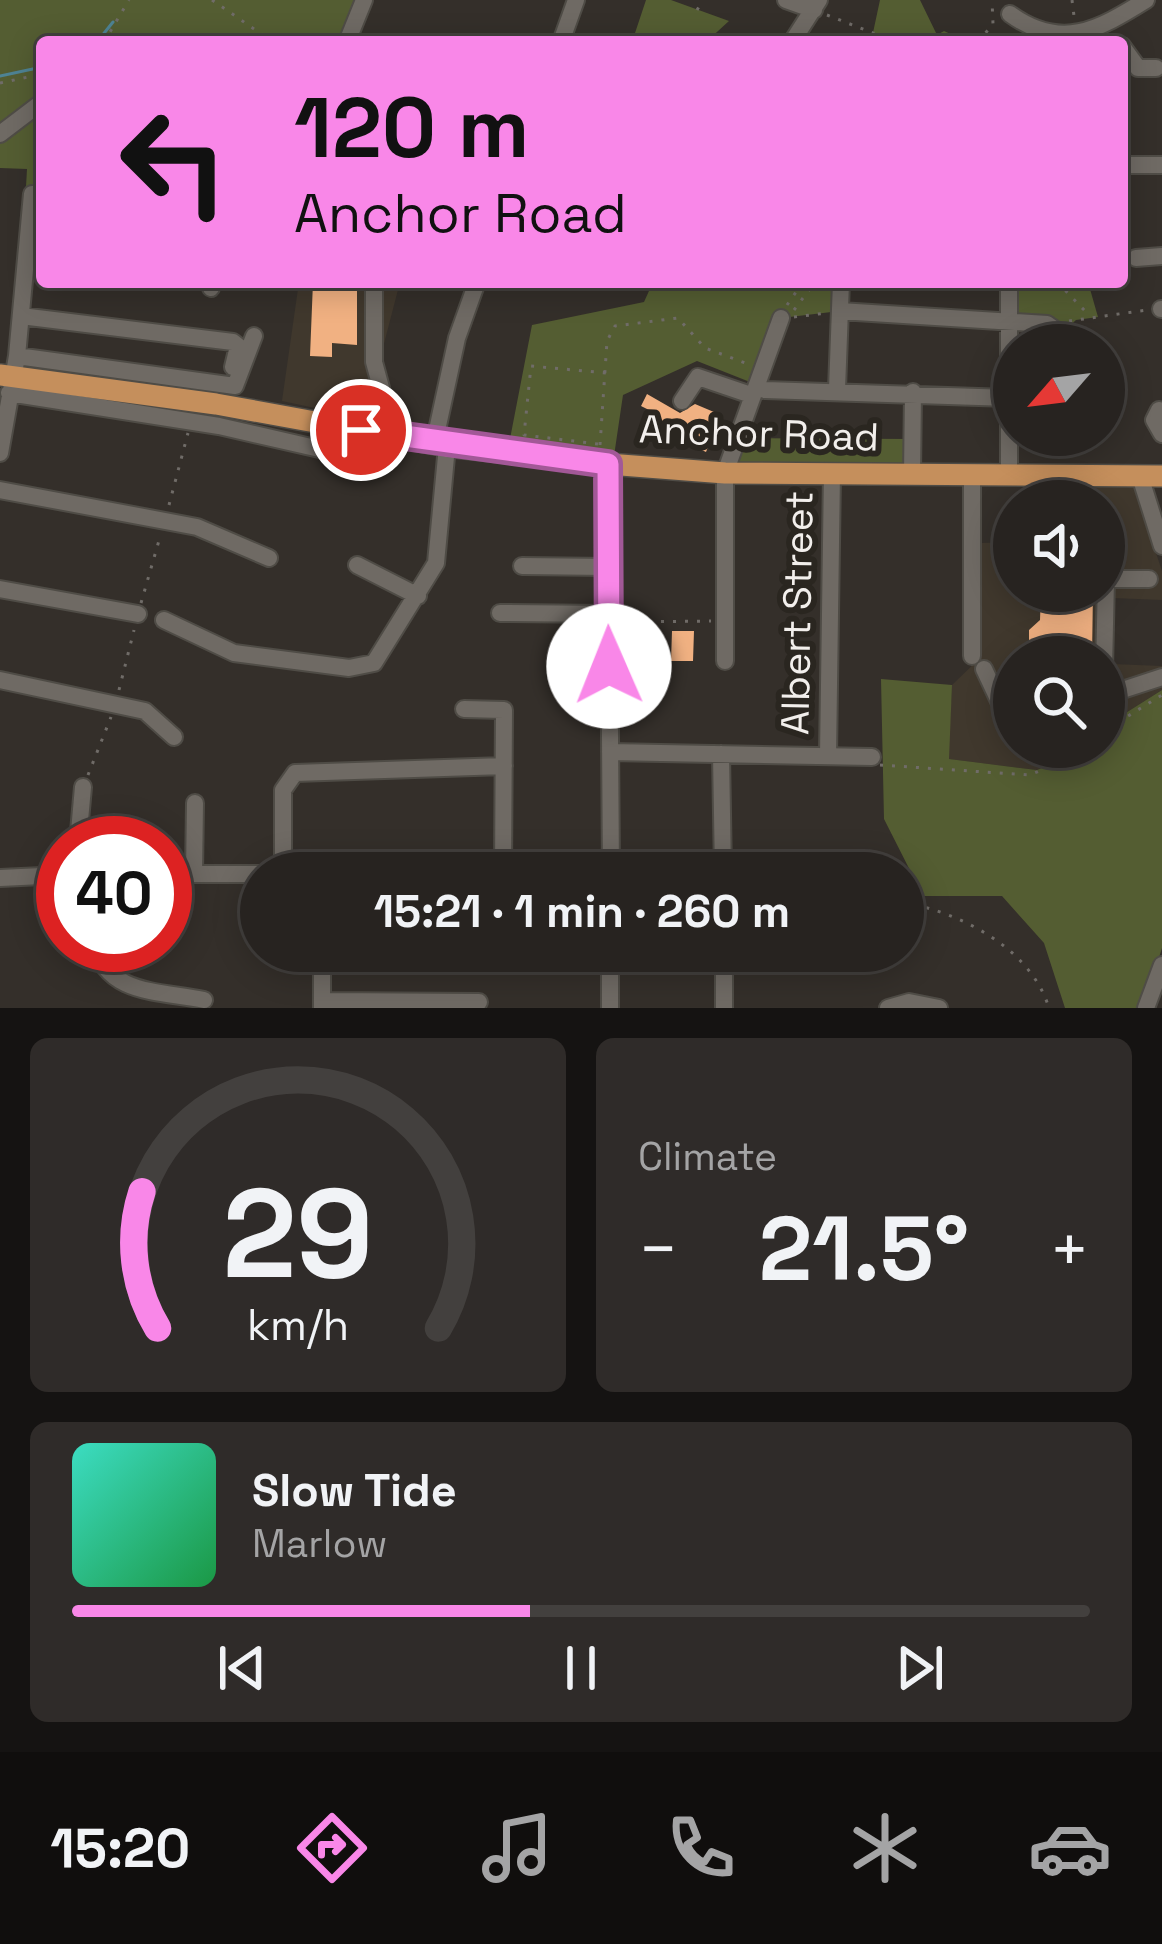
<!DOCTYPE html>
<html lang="en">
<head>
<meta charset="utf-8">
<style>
	:root { --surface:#272320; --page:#2f2b29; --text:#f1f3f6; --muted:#a4a4a5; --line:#43403e; --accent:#f987e8 }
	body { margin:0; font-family:"Space Grotesk",sans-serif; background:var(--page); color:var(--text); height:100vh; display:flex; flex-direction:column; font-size:45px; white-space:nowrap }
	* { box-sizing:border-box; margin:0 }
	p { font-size:39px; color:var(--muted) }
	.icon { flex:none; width:66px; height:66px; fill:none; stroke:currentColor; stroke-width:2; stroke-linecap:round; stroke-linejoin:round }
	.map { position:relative; height:1008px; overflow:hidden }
	.sheet { display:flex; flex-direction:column; gap:30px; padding:30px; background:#151312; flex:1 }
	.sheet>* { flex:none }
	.banner { position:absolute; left:36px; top:36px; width:1092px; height:252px; border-radius:12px; box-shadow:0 6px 30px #0003,0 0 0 3px var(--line); background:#f987e8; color:#111; overflow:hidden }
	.needle { width:78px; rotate:242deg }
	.tools { position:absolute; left:993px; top:324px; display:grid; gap:24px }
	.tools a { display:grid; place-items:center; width:132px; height:132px; border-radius:50%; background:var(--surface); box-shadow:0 6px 30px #0003,0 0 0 3px var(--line); font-size:60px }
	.speed { position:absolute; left:36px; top:816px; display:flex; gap:24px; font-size:60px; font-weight:700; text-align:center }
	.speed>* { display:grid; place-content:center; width:156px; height:156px; border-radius:50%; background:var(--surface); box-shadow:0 6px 30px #0003,0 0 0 3px var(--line); line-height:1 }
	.speed .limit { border:18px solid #d22; background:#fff; color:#111 }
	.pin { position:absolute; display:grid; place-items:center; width:102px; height:102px; color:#fff; margin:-51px; border:6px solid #fff; border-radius:50%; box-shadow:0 3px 12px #0007 }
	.me { position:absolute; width:132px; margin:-66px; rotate:359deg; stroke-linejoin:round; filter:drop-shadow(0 0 9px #0008) }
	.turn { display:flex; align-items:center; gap:42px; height:252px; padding:0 60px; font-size:54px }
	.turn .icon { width:156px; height:156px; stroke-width:2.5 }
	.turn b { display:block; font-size:84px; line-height:102px }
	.big { font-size:90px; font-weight:800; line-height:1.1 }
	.sheet .widget { flex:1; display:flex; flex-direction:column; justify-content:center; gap:18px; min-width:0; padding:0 42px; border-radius:18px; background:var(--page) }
	.sheet .dial { align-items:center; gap:0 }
	.dial svg { height:312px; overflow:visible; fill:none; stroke:var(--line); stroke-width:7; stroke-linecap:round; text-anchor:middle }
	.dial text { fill:var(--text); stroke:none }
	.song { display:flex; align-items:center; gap:36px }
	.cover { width:144px; height:144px; border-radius:18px; background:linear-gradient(135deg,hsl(170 70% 55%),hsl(140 70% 35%)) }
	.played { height:12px; border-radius:6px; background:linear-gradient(90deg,var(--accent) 45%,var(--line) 45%) }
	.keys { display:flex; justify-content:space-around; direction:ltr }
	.heat { display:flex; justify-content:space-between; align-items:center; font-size:66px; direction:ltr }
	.sheet .tiles { flex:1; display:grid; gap:30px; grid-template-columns:1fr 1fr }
	.widget:last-child { grid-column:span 2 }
	.trip { position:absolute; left:240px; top:852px; width:684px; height:120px; border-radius:60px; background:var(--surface); box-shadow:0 6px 30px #0003,0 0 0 3px var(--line); font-weight:800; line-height:120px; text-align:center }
	.dock { display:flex; height:192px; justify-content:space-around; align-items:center; background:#100e0d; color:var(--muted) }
	.dock .icon { width:84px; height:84px }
	.dock .current { color:var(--accent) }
	.dock b { font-size:54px; color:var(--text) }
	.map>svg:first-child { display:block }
</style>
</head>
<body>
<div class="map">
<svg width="1162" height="1008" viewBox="0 0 1162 1008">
	<rect width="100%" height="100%" fill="#342f2a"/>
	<path fill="#40382d" d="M299,282H400L379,363L400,426L282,401Z
		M1037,482L1133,484L1162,571V600L1113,598L1112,664L1162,666V690L1124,714L1104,736V657H1014V747H1089L1037,770L948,759L952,685L982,656L981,543L1014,542V591H1104V501H1036Z"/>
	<path fill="#545d32" d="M0,0H356L338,42H42V189L26,187L27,169L0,168Z
		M646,0H671L729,21L706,42H632Z
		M880,0H920L937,35L944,31L968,42H871Z
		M653,282H843L840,311L781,318L755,384L697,361L623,395L614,456L509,444L532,325L644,302Z
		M1009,282H1088L1098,317L1076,320L1061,334L1010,322Z
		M732,438L913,439L912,474L725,473Z
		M881,679L952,685L949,759L1037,770L1089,747H1104V736L1124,714L1162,690V948L1143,1008H1065L1044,943L1002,896H923L884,819Z"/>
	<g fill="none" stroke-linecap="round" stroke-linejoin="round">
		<path stroke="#4e8394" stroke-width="3" d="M97,42L113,22
			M0,76L42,67"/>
	</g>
	<path fill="#f1b182" d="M313,282H357V345L332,343V357L310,356Z
		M647,394L680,413L695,404L721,415L706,452L666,433L661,443L642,434L653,412L641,406Z
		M1041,591H1093L1092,657H1018L1029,646V630L1040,620Z
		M672,631H694L693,661H671Z"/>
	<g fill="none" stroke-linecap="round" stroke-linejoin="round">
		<g stroke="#4f4c46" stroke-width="20">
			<path id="minor" d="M786,0L814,10
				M1010,14C1061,51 1098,30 1146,0
				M347,42L364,0
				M561,42L576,0
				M792,42L819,0
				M1122,46L1138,68H1156
				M0,134L42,102
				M1122,165H1162
				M1136,258L1162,256
				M374,282V362L394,436
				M211,288L212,282
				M1161,309H1162
				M840,311L1047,324L1061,334V345
				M21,316L233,342L238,346L233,367
				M17,356L235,386L254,336
				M837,389L841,282
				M765,390L1009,398
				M9,393L219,426L324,450
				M682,401L698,377L751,395
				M1159,410L1154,420L1162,434
				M434,444L457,338L477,282
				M0,453L17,356L32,194
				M608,464L611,873
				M912,474L913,392
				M1009,476V282
				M1140,476L1162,546
				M0,490L197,527L269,558
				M357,565L418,596
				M522,566L609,567
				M0,589L138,614
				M500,613L608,614
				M164,620L234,653L349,668L374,663L436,563L447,446
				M972,656V475
				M725,661V473L781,318
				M984,669L999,701L1014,711
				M1104,669L1106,579H1149
				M0,680L145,711L174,737
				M1104,696L1162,677
				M464,709L504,710L503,873
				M610,752L872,757
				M721,754L723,873
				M828,756L832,472
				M78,843L83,787
				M283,873V790L295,773L504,766
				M491,873L611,872
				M165,874H261
				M194,874L195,803
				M0,878L63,875
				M96,945C105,995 162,991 204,1000
				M322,951V1008
				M724,951V1008
				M610,959L661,960
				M322,1001L479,1002
				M610,1008V951
				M888,1008L909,1002L939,1008
				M1146,1008L1162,965"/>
		</g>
		<g stroke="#4f4c46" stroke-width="24">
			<path id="major" d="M0,375L216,404L447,446L608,464L725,473L1162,476"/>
		</g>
		<path stroke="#706c68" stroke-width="3" stroke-dasharray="3 9" stroke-linecap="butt" d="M212,0L273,42
			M1072,0L1074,16
			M697,10L703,0
			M827,15L873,33L937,42
			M104,42L129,0
			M978,42L993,24L992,0
			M0,83L42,74
			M1057,282L1088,314
			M787,305L803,282
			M794,310L815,282
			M794,317L826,313
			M1069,321L1147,310
			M598,444L524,435L531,366L606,373
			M600,445L607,341L615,326L678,318L705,348L748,364
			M169,505L188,433
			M141,603L160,537
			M625,622L711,621
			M119,690L134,630
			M1104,742L1120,721L1162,695
			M880,765L1030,775L1094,747
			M88,775L111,717
			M903,902C960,913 1030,947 1049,1008
			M737,958L758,951"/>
		<use href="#minor" stroke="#6f6a64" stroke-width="16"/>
		<use href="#major" stroke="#c58f5c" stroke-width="21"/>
	</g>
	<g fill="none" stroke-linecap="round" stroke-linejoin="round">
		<g stroke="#a25897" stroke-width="30">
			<path id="route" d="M361,430L608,464L609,666"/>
		</g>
		<use href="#route" stroke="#f987e8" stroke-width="21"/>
	</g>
	<g text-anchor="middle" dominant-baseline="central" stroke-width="12" stroke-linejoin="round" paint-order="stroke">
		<g font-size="39" fill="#f2efec" stroke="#2a2620">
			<text transform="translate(759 433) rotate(2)">Anchor Road</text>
			<text transform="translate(797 613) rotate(-89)">Albert Street</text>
		</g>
	</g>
</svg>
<div class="tools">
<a><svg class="needle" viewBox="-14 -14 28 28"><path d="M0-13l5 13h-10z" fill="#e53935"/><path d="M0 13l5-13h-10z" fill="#a4a4a5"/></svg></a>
<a><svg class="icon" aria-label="sound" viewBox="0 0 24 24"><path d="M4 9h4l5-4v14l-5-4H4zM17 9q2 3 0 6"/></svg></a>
<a><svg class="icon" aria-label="search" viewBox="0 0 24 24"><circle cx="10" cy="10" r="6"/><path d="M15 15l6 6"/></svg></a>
</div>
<div class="speed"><div class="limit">40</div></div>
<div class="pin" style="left:361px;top:430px;background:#d93025"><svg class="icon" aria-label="arrive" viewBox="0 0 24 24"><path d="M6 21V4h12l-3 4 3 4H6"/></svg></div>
<svg class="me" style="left:609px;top:666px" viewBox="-20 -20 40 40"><circle r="19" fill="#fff"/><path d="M0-13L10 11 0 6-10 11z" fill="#f987e8"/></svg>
<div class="trip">15:21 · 1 min · 260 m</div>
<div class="banner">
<div class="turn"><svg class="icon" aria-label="left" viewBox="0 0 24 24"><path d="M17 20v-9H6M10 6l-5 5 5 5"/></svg><div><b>120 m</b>Anchor Road</div></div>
</div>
</div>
<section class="sheet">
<div class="tiles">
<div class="widget dial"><svg viewBox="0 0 100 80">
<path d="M14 69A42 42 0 1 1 86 69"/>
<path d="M14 69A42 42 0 0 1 10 34" stroke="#f987e8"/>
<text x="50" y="56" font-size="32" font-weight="700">29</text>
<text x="50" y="72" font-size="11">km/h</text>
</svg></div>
<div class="widget"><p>Climate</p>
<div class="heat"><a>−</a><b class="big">21.5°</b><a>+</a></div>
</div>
<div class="widget">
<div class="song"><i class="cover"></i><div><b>Slow Tide</b><p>Marlow</p></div></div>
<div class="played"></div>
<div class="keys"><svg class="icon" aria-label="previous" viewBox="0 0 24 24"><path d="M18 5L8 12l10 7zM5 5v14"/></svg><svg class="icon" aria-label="pause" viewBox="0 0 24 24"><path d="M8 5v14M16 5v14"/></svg><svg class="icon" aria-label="next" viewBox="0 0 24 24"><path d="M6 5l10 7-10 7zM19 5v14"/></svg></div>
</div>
</div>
</section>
<nav class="dock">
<b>15:20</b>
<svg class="icon current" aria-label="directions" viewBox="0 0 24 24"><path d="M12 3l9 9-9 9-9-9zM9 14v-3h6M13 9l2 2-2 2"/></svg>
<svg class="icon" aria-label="music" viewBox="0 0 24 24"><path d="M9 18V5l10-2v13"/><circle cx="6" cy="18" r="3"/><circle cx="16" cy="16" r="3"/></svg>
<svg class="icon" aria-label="phone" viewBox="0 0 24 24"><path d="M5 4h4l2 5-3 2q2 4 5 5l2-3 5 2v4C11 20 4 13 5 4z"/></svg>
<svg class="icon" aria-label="climate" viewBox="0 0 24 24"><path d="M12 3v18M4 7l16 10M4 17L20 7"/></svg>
<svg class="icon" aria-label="car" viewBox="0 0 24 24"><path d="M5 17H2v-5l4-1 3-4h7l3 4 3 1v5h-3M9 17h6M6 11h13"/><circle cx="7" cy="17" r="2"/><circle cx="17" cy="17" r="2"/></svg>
</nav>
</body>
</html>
